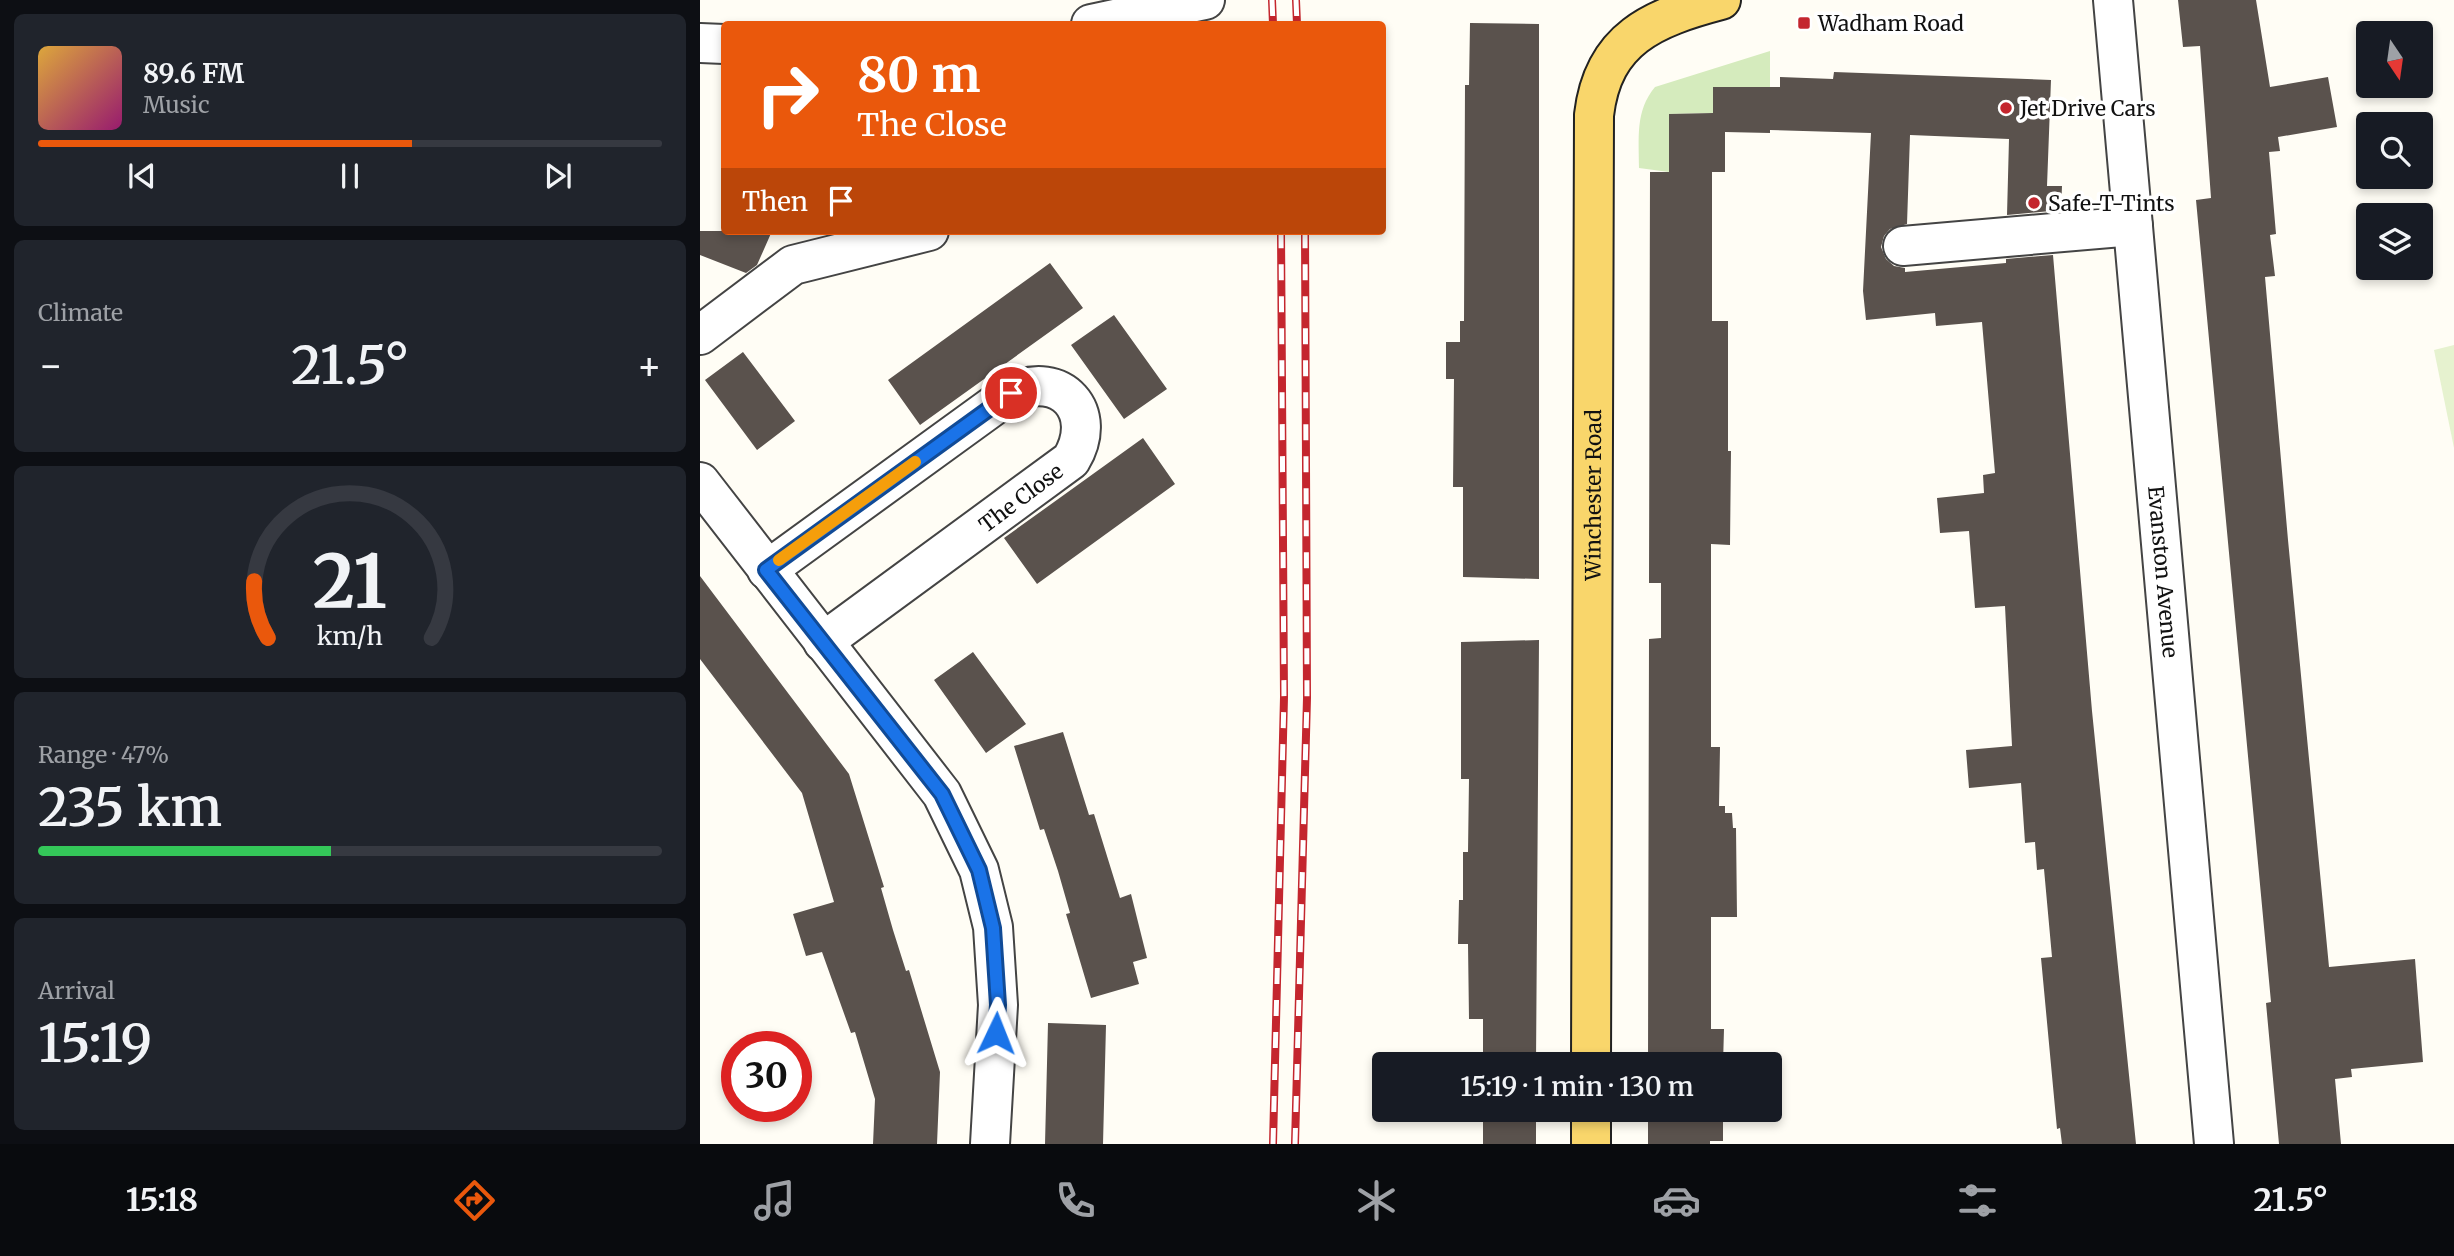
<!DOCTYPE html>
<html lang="en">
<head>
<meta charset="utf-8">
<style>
	:root { --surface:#171b24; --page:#20242c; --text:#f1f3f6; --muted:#9ea1a6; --line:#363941; --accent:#ea580c }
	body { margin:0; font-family:Merriweather,serif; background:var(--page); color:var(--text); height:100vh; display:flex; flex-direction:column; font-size:26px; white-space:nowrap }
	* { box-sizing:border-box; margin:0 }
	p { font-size:23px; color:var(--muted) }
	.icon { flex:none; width:38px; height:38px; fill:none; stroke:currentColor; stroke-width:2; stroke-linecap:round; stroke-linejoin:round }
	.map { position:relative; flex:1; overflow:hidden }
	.panel { display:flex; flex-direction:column; gap:14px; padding:14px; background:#0d0f14; width:700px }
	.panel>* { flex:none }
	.guide { position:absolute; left:21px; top:21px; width:665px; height:214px; border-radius:7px; box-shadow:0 4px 10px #0003; background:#ea580c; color:#fff; overflow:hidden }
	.needle { width:46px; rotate:167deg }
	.tools { position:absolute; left:1656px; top:21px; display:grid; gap:14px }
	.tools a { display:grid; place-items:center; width:77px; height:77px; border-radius:7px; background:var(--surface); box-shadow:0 4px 10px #0003; font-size:35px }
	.speed { position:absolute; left:21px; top:1031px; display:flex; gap:14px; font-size:35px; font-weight:700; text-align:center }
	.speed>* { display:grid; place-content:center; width:91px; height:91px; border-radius:50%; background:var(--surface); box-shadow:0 4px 10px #0003; line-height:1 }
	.speed .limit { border:10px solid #d22; background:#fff; color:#111 }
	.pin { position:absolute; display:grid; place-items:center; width:60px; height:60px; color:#fff; margin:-30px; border:4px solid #fff; border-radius:50%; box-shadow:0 2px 7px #0007 }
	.me { position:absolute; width:77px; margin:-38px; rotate:2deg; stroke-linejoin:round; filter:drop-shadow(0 0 5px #0008) }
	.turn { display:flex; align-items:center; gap:24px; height:147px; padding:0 21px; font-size:32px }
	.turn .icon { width:91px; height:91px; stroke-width:2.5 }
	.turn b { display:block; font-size:49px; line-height:60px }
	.then { display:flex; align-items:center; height:66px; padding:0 21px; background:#0003; gap:14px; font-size:26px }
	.big { font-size:52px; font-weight:600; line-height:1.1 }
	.panel .tile { flex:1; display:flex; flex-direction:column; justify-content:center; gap:10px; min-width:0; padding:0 24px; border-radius:10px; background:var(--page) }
	.panel .dial { align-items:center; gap:0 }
	.dial svg { height:182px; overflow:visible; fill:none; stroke:var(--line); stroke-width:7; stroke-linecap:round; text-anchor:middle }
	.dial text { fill:var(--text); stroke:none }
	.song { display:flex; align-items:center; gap:21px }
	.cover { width:84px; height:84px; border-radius:10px; background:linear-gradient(135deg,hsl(40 70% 55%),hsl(320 70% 35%)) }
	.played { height:7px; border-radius:4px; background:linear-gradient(90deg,var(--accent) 60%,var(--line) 60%) }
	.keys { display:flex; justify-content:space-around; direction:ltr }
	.heat { display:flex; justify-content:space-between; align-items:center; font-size:38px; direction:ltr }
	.charge { height:10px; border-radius:5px; background:linear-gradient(90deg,#34c759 47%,var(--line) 0) }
	.trip { position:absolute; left:672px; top:1052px; width:410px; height:70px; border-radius:7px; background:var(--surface); box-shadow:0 4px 10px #0003; font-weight:600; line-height:70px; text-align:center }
	.dock { display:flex; height:112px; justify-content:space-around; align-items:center; background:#090b0e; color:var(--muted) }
	.dock .icon { width:49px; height:49px }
	.dock .current { color:var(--accent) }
	.dock b { font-size:32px; color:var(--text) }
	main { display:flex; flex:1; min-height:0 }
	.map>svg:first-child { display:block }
</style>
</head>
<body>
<main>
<section class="panel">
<div class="tile">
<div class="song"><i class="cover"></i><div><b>89.6 FM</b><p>Music</p></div></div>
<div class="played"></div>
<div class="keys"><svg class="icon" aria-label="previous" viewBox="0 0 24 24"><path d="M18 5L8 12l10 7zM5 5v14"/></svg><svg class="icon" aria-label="pause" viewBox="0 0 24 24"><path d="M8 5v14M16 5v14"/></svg><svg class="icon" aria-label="next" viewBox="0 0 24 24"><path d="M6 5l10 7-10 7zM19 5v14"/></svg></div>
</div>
<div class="tile"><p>Climate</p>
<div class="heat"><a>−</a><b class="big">21.5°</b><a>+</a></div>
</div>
<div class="tile dial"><svg viewBox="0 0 100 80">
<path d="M14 69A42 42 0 1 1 86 69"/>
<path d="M14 69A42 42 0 0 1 8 44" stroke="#ea580c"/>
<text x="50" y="56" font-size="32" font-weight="700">21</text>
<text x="50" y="72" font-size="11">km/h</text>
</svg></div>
<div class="tile"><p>Range · 47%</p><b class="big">235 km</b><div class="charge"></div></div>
<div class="tile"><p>Arrival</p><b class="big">15:19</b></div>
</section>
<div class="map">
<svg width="1754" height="1144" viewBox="0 0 1754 1144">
	<rect width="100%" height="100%" fill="#fffdf5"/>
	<path fill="#d5ebbd" d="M1070,51V87L1013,113L969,114V172L939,168C939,138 935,111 955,87Z"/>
	<path fill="#e6f2cf" d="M1754,345V448L1734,350Z"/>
	<path fill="#5a524d" d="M1478,0H1556L1570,87L1628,77L1637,127L1578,137L1580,151L1569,152L1576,234L1570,235L1575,276L1565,277L1588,540L1629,967L1715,959L1723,1062L1651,1069L1652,1077L1635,1079L1641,1144H1579L1566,1003L1571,1002L1496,200L1511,198L1500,46L1483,47Z
		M770,23L839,24V579L763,577V487H753L754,379H746V342H760V321H764L765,85H769Z
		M1134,72L1351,80L1347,186H1362L1361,210L1307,215L1309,139L1210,135L1207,224L1190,229L1184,236L1181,247L1186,259L1194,266L1205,268V272L1306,263V259L1353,255L1392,711L1436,1144H1362L1360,1128L1357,1129L1341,958L1352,957L1344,869L1337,870L1335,842L1325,843L1321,783L1269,788L1266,750L1312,746L1305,606L1275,608L1269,531L1240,533L1237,498L1284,493L1283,475L1295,473L1282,322L1236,326L1235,313L1166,320L1163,291L1171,133L1070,130V133L1025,132V172H1012V321H1028V451H1031L1030,545L1011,544V747H1020L1019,806H1025V813H1032L1033,828H1036L1037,917H1011V1029H1024L1023,1064H948L949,639L961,638V583H949L950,172H969V114L1013,113V87H1080V77L1133,79Z
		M0,231H72L57,265L46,273L0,255Z
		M350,263L383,308L220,425L188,380Z
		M414,315L467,389L424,419L371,345Z
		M43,352L95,421L57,450L5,380Z
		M443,438L475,484L337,584L304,538Z
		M0,576L149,774L184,887L181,888L193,930L206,971L209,970L240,1072L237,1144H173L175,1099L155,1032L151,1033L122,952L106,956L93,914L134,902L102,793L0,659Z
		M839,640L836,1064H783V1019H769L768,944H758L759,900H763V852H768L769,779H761V642Z
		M273,652L326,724L286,753L234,680Z
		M363,732L389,815L394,814L420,898L431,894L447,958L433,962L439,984L391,998L366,914L370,913L358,871L344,829L340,830L314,746Z
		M348,1023L406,1025L403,1144H345Z
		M783,1110H836V1144H783Z
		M948,1110H1023V1141H1010V1144H948Z"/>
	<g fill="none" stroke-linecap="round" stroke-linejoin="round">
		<g stroke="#444" stroke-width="42">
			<g id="minor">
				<path id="s1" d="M1413,0L1514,1144"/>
				<path d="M391,24L505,0"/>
				<path d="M0,43L24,44"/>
				<path d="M1203,246L1433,226"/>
				<path d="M0,335L93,265L229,231"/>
				<path d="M0,482L242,794L279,870L293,927L298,1005L290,1144"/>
				<path d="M67,570L311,393C361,369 400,412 371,460L123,642"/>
			</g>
		</g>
		<g stroke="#222" stroke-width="42">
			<g id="major">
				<path id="s2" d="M891,1064L894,115C903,38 953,18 1021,0"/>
				<path d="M891,1144V1110"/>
			</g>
		</g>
		<use href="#minor" stroke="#fff" stroke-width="38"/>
		<use href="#major" stroke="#f9d66b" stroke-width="38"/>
		<g stroke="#c4262e" stroke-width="8">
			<path id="rail" d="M572,0L573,24
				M596,0L597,24
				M573,1144L584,697L581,231
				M595,1144L607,698L605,231"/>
		</g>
		<use href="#rail" stroke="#fff" stroke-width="5" stroke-dasharray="16" stroke-linecap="butt"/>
	</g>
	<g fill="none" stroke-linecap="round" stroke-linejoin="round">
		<g stroke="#114b97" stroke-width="18">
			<path id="route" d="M296,1033L298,1005L293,928L279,870L242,794L66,570L311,393"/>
		</g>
		<use href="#route" stroke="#1a73e8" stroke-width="12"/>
		<path stroke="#f59e0b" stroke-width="12" d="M79,560L215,462"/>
	</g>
	<g fill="#c4262e" stroke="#fff" stroke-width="2.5">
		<rect x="1097" y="16" width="14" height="14" rx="3.5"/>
		<circle cx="1306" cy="108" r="7"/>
		<circle cx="1334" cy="203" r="7"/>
	</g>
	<g text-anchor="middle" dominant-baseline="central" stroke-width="7" stroke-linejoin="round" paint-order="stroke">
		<g font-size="21" fill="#111" stroke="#fff" text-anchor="start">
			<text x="1118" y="23">Wadham Road</text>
			<text x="1320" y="108">Jet Drive Cars</text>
			<text x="1348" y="203">Safe-T-Tints</text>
		</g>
		<g font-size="21" fill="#111" stroke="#fff">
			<text stroke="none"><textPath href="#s2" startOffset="569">Winchester Road</textPath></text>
			<text transform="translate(321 498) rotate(-37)">The Close</text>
			<text stroke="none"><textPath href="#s1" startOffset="574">Evanston Avenue</textPath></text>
		</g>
	</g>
</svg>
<div class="tools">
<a><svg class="needle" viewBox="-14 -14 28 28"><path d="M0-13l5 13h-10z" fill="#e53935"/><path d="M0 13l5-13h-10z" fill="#9ea1a6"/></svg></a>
<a><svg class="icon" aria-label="search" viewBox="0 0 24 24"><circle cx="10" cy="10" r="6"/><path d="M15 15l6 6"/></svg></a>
<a><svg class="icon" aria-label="layers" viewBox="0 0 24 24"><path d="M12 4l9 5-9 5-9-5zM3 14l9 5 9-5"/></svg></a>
</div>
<div class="speed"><div class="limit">30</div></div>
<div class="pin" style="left:311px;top:393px;background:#d93025"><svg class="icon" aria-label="arrive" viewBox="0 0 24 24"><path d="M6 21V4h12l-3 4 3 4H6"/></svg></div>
<svg class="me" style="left:296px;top:1033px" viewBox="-20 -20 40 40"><path d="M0-17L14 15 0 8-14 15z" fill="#1a73e8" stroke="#fff" stroke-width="4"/></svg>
<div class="trip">15:19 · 1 min · 130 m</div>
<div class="guide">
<div class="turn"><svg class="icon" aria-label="right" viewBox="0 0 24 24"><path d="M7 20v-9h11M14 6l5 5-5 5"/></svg><div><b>80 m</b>The Close</div></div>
<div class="then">Then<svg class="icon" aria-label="arrive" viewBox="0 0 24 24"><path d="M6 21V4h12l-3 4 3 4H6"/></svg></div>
</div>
</div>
</main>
<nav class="dock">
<b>15:18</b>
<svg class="icon current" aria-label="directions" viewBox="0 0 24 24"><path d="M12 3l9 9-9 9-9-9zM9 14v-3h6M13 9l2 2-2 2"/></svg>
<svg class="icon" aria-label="music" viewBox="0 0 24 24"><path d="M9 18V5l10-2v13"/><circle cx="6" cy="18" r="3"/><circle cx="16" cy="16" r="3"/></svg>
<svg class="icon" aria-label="phone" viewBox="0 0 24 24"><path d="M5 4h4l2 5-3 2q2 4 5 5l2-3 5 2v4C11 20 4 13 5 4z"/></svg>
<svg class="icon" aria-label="climate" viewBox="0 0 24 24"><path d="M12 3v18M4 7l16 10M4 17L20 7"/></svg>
<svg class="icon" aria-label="car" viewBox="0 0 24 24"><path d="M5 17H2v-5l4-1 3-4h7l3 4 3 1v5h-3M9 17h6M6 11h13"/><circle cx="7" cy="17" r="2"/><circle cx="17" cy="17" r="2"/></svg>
<svg class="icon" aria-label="filters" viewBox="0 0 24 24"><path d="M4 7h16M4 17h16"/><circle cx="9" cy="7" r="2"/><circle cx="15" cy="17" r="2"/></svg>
<b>21.5°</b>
</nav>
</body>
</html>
